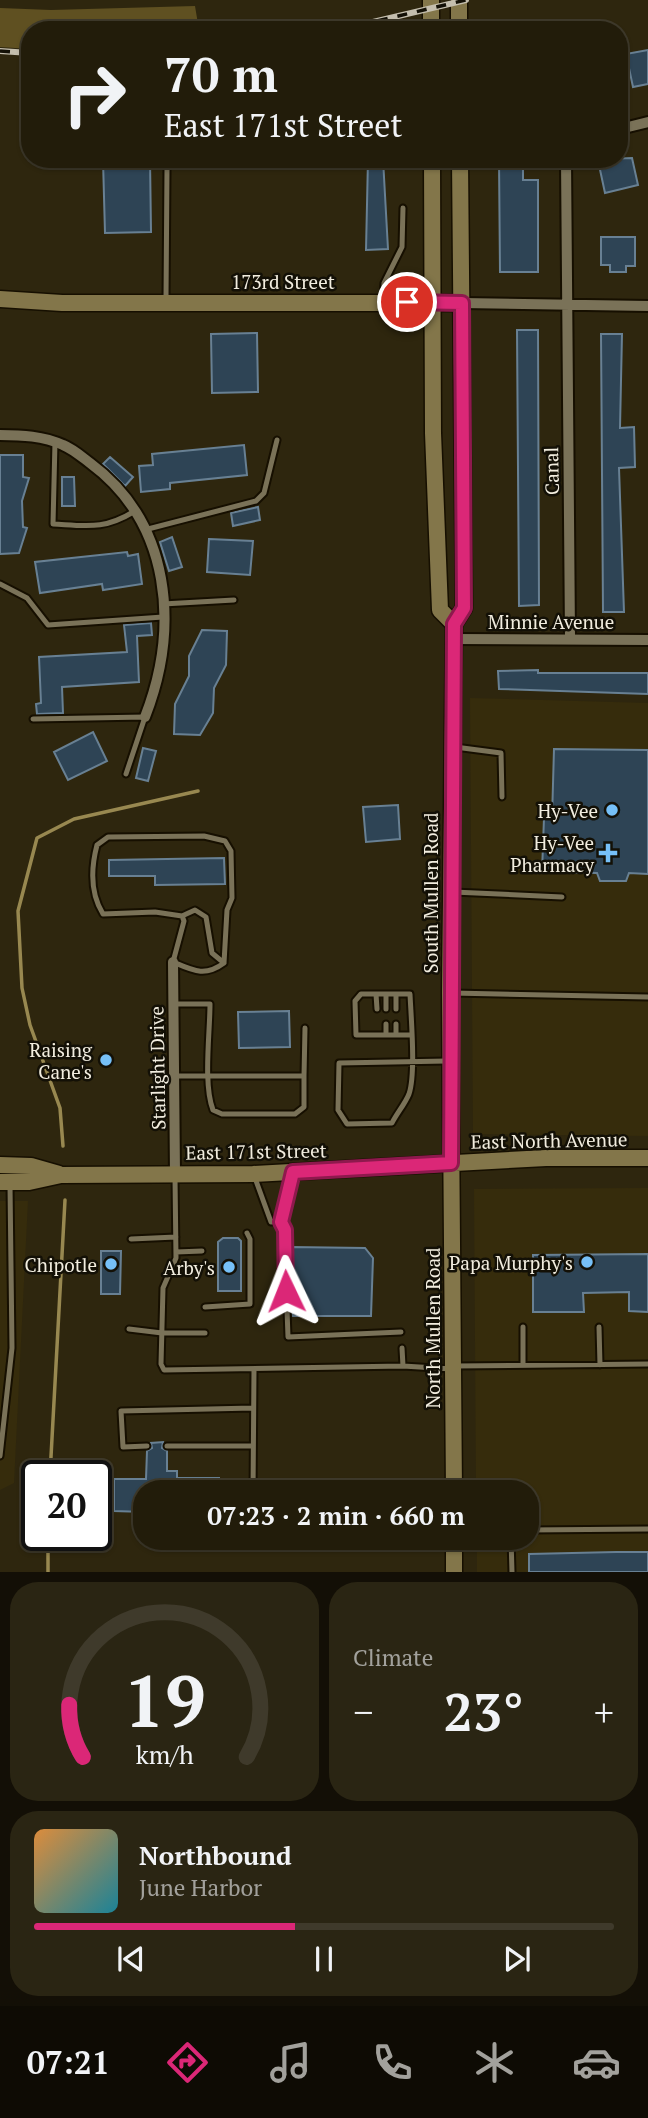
<!DOCTYPE html>
<html lang="en">
<head>
<meta charset="utf-8">
<style>
	:root { --surface:#221c0a; --page:#2a2513; --text:#f1f3f6; --muted:#a2a19c; --line:#3f3a2b; --accent:#db2777 }
	body { margin:0; font-family:"PT Serif",serif; background:var(--page); color:var(--text); height:100vh; display:flex; flex-direction:column; font-size:26px; white-space:nowrap }
	* { box-sizing:border-box; margin:0 }
	p { font-size:23px; color:var(--muted) }
	.icon { flex:none; width:38px; height:38px; fill:none; stroke:currentColor; stroke-width:2; stroke-linecap:round; stroke-linejoin:round }
	.map { position:relative; height:1572px; overflow:hidden }
	.panel { display:flex; flex-direction:column; gap:10px; padding:10px; background:#130f06; flex:1 }
	.panel>* { flex:none }
	.guide { position:absolute; left:21px; top:21px; width:607px; height:147px; border-radius:28px; box-shadow:0 2px 5px #0004,0 0 0 2px var(--line); background:#221c0a; color:var(--text); overflow:hidden }
	.speed { position:absolute; left:21px; top:1460px; display:flex; gap:14px; font-size:35px; font-weight:700; text-align:center }
	.speed>* { display:grid; place-content:center; width:91px; height:91px; border-radius:50%; background:var(--surface); box-shadow:0 2px 5px #0004,0 0 0 2px var(--line); line-height:1 }
	.speed .limit { border:4px solid #111; border-radius:10px; background:#fff; color:#111 }
	.pin { position:absolute; display:grid; place-items:center; width:60px; height:60px; color:#fff; margin:-30px; border:4px solid #fff; border-radius:50%; box-shadow:0 2px 7px #0007 }
	.me { position:absolute; width:77px; margin:-38px; rotate:358deg; stroke-linejoin:round; filter:drop-shadow(0 0 5px #0008) }
	.turn { display:flex; align-items:center; gap:24px; height:147px; padding:0 28px; font-size:32px }
	.turn .icon { width:91px; height:91px; stroke-width:2.5 }
	.turn b { display:block; font-size:49px; line-height:60px }
	.big { font-size:52px; font-weight:700; line-height:1.1 }
	.panel .card { flex:1; display:flex; flex-direction:column; justify-content:center; gap:10px; min-width:0; padding:0 24px; border-radius:28px; background:var(--page) }
	.panel .dial { align-items:center; gap:0 }
	.dial svg { height:182px; overflow:visible; fill:none; stroke:var(--line); stroke-width:7; stroke-linecap:round; text-anchor:middle }
	.dial text { fill:var(--text); stroke:none }
	.song { display:flex; align-items:center; gap:21px }
	.cover { width:84px; height:84px; border-radius:10px; background:linear-gradient(135deg,hsl(30 70% 55%),hsl(190 70% 35%)) }
	.played { height:7px; border-radius:4px; background:linear-gradient(90deg,var(--accent) 45%,var(--line) 45%) }
	.keys { display:flex; justify-content:space-around; direction:ltr }
	.heat { display:flex; justify-content:space-between; align-items:center; font-size:38px; direction:ltr }
	.panel .tiles { flex:1; display:grid; gap:10px; grid-template-columns:1fr 1fr }
	.card:last-child { grid-column:span 2 }
	.trip { position:absolute; left:133px; top:1480px; width:406px; height:70px; border-radius:28px; background:var(--surface); box-shadow:0 2px 5px #0004,0 0 0 2px var(--line); font-weight:700; line-height:70px; text-align:center }
	.tab-bar { display:flex; height:112px; justify-content:space-around; align-items:center; background:#0e0b04; color:var(--muted) }
	.tab-bar .icon { width:49px; height:49px }
	.tab-bar .active { color:var(--accent) }
	.tab-bar b { font-size:32px; color:var(--text) }
	.map>svg:first-child { display:block }
</style>
</head>
<body>
<div class="map">
<svg width="648" height="1572" viewBox="0 0 648 1572">
	<rect width="100%" height="100%" fill="#2e260e"/>
	<path fill="#362c0c" d="M470,698L648,703V1136L473,1134Z
		M648,1188V1572H477V1538H527V1493H476L474,1189Z
		M0,1201H28L14,1483L0,1490Z"/>
	<path fill="#5f5021" d="M195,6L199,30H30V49L0,47V8L51,10Z"/>
	<g fill="none" stroke-linecap="round" stroke-linejoin="round">
		<path stroke="#988850" stroke-width="3.5" d="M63,1146L60,1108L30,1025L22,988L18,911L37,838L74,819L198,791
			M50,1475L65,1200
			M48,1535V1572"/>
	</g>
	<path fill="#2e4455" stroke="#688093" stroke-width="2" d="M648,50V84L633,87L626,54Z
		M632,158L638,185L605,193L599,165L608,163L607,159Z
		M150,159L151,232L105,233L103,160Z
		M368,159H383L388,249L366,250Z
		M499,159H523V180H538V272H500Z
		M601,237H635V266H626V272H610V265H601Z
		M517,330H538L539,605L519,606Z
		M257,333L258,392L212,393L211,334Z
		M601,334H622L620,428L634,427L635,467L619,468L624,612H603Z
		M244,445L247,475L170,483V489L141,492L139,466L153,465L152,454Z
		M0,455H23V477L29,478L22,501L23,527L27,528L19,553L0,554Z
		M110,457L133,477L125,486L103,464Z
		M62,477H74L75,506H62Z
		M258,507L260,520L233,526L231,513Z
		M172,537L182,567L169,571L160,542Z
		M209,539L253,541L250,575L207,572Z
		M127,552L128,556L138,554L142,584L103,590L102,584L40,593L35,562Z
		M151,623L152,635L137,636L139,682L62,687L63,713L37,714L36,704L41,703L39,657L127,652L124,625Z
		M202,630L227,631L226,665L214,688L213,713L200,735L174,734L175,704L189,676V656Z
		M538,670V673H648V694L499,689L498,671Z
		M93,732L107,761L68,780L54,752Z
		M143,748L156,751L148,781L136,778Z
		M554,749L648,750V874L629,873L626,881H600L597,873L542,872L544,818L552,819Z
		M398,805L400,839L366,842L363,807Z
		M224,858L225,884L155,885V876H109V860Z
		M289,1011L290,1047L239,1048L238,1012Z
		M223,1238H238L241,1241V1291H218V1242Z
		M291,1247L365,1248L373,1258L371,1316H293L291,1306H283L282,1293L288,1296L292,1292Z
		M101,1251H121L120,1294H101Z
		M648,1254V1312L629,1311V1292L583,1293L584,1312H533V1255Z
		M163,1442L162,1448L167,1451V1471H177V1478H219V1493H145V1512L114,1511V1479H146L147,1451L152,1448L151,1443Z
		M616,1552H648V1572H529V1554Z"/>
	<g fill="none" stroke-linecap="round" stroke-linejoin="round">
		<g stroke="#160f00" stroke-width="9">
			<path id="lane" d="M166,299L167,169
				M383,302L384,283L402,247L403,208
				M55,442L53,524C88,526 104,530 135,511
				M148,529L256,501L264,493L277,440
				M0,584L27,598L48,625L163,617
				M163,604L234,600
				M33,719L145,717L126,774
				M455,747L501,753L502,797
				M204,836L225,841L231,851L232,898L227,910L224,963C205,977 194,971 173,962L184,921L182,916L155,912L103,914C90,893 91,868 97,845L108,837Z
				M453,892L562,897
				M182,916L195,910L206,917L212,953L224,963
				M452,993L648,997
				M376,994L377,1009
				M386,994V1009
				M173,1004H210C210,1033 203,1084 213,1110L222,1114H295L304,1107V1076H174
				M396,1009V994
				M386,1024V1035
				M396,1024V1035
				M411,1035H356L355,1001L361,994H410C411,1017 416,1074 409,1094C405,1104 397,1113 392,1123L347,1124L338,1110L339,1063L447,1061
				M304,1076L305,1028
				M175,1177L176,1258L163,1288L161,1364L164,1370L403,1366
				M255,1178L271,1222L280,1221
				M131,1239L176,1237
				M176,1252L202,1251
				M287,1291L285,1230L280,1221L293,1174
				M205,1307L250,1304V1239L247,1233
				M287,1309L288,1337L401,1332
				M523,1327V1365
				M599,1327L600,1365
				M129,1329L162,1333H205
				M402,1348L403,1366L452,1369
				M455,1366L648,1364
				M147,1446L123,1447L121,1411L253,1408
				M167,1446H253
				M0,1456L12,1348L10,1185
				M253,1493L254,1370
				M527,1530L648,1529
				M511,1538L512,1572"/>
		</g>
		<g stroke="#160f00" stroke-width="14">
			<path id="street" d="M620,129L648,122
				M566,159L570,637
				M462,303L648,306
				M0,435C22,435 43,436 63,445C73,449 82,457 90,463C171,523 180,627 145,717
				M454,639L648,640
				M173,962L175,1174"/>
		</g>
		<g stroke="#160f00" stroke-width="19">
			<path id="secondary" d="M431,0V30
				M459,0V30
				M432,159L433,433L440,610L454,624
				M0,299L62,303H462
				M0,1165L31,1166L59,1174
				M0,1182H29L61,1175L253,1174L546,1158H648
				M454,1493L450,993L454,624L464,608L460,159
				M454,1538V1572"/>
		</g>
		<use href="#lane" stroke="#7a7258" stroke-width="5"/>
		<use href="#street" stroke="#7a7258" stroke-width="10"/>
		<use href="#secondary" stroke="#83764a" stroke-width="16"/>
		<g stroke="#c4beae" stroke-width="6">
			<path id="rail" d="M339,30L466,0
				M0,51L30,53"/>
		</g>
		<use href="#rail" stroke="#131006" stroke-width="3.5" stroke-dasharray="10" stroke-linecap="butt"/>
	</g>
	<g fill="none" stroke-linecap="round" stroke-linejoin="round">
		<g stroke="#8e194d" stroke-width="18">
			<path id="route" d="M286,1291L285,1230L281,1222L293,1172L451,1163L454,624L464,608L462,303L407,302"/>
		</g>
		<use href="#route" stroke="#db2777" stroke-width="12"/>
	</g>
	<g fill="#76c0f7" stroke="#131006" stroke-width="2.5">
		<circle cx="612" cy="810" r="7"/>
		<path d="M604.5 842.5h7v7h7v7h-7v7h-7v-7h-7v-7h7z"/>
		<circle cx="106" cy="1060" r="7"/>
		<circle cx="587" cy="1262" r="7"/>
		<circle cx="111" cy="1264" r="7"/>
		<circle cx="229" cy="1267" r="7"/>
	</g>
	<g text-anchor="middle" dominant-baseline="central" stroke-width="5" stroke-linejoin="round" paint-order="stroke">
		<g font-size="19" fill="#f2eddf" stroke="#131006">
			<text x="283" y="281">173rd Street</text>
			<text transform="translate(551 471) rotate(-91)">Canal</text>
			<text x="551" y="621">Minnie Avenue</text>
			<text transform="translate(430 893) rotate(-90)">South Mullen Road</text>
			<text transform="translate(157 1068) rotate(-91)">Starlight Drive</text>
			<text transform="translate(549 1140) rotate(-1)">East North Avenue</text>
			<text transform="translate(256 1151) rotate(-1)">East 171st Street</text>
			<text transform="translate(432 1328) rotate(-90)">North Mullen Road</text>
		</g>
		<g font-size="19" fill="#f2eddf" stroke="#131006" text-anchor="end">
			<text x="598" y="810">Hy-Vee</text>
			<text x="594" y="842">Hy-Vee<tspan x="594" dy="22">Pharmacy</tspan></text>
			<text x="92" y="1049">Raising<tspan x="92" dy="22">Cane's</tspan></text>
			<text x="573" y="1262">Papa Murphy's</text>
			<text x="97" y="1264">Chipotle</text>
			<text x="215" y="1267">Arby's</text>
		</g>
	</g>
</svg>
<div class="speed"><div class="limit">20</div></div>
<div class="pin" style="left:407px;top:302px;background:#d93025"><svg class="icon" aria-label="arrive" viewBox="0 0 24 24"><path d="M6 21V4h12l-3 4 3 4H6"/></svg></div>
<svg class="me" style="left:286px;top:1291px" viewBox="-20 -20 40 40"><path d="M0-17L14 15 0 8-14 15z" fill="#db2777" stroke="#fff" stroke-width="4"/></svg>
<div class="trip">07:23 · 2 min · 660 m</div>
<div class="guide">
<div class="turn"><svg class="icon" aria-label="right" viewBox="0 0 24 24"><path d="M7 20v-9h11M14 6l5 5-5 5"/></svg><div><b>70 m</b>East 171st Street</div></div>
</div>
</div>
<section class="panel">
<div class="tiles">
<div class="card dial"><svg viewBox="0 0 100 80">
<path d="M14 69A42 42 0 1 1 86 69"/>
<path d="M14 69A42 42 0 0 1 8 46" stroke="#db2777"/>
<text x="50" y="56" font-size="32" font-weight="700">19</text>
<text x="50" y="72" font-size="11">km/h</text>
</svg></div>
<div class="card"><p>Climate</p>
<div class="heat"><a>−</a><b class="big">23°</b><a>+</a></div>
</div>
<div class="card">
<div class="song"><i class="cover"></i><div><b>Northbound</b><p>June Harbor</p></div></div>
<div class="played"></div>
<div class="keys"><svg class="icon" aria-label="previous" viewBox="0 0 24 24"><path d="M18 5L8 12l10 7zM5 5v14"/></svg><svg class="icon" aria-label="pause" viewBox="0 0 24 24"><path d="M8 5v14M16 5v14"/></svg><svg class="icon" aria-label="next" viewBox="0 0 24 24"><path d="M6 5l10 7-10 7zM19 5v14"/></svg></div>
</div>
</div>
</section>
<nav class="tab-bar">
<b>07:21</b>
<svg class="icon active" aria-label="directions" viewBox="0 0 24 24"><path d="M12 3l9 9-9 9-9-9zM9 14v-3h6M13 9l2 2-2 2"/></svg>
<svg class="icon" aria-label="music" viewBox="0 0 24 24"><path d="M9 18V5l10-2v13"/><circle cx="6" cy="18" r="3"/><circle cx="16" cy="16" r="3"/></svg>
<svg class="icon" aria-label="phone" viewBox="0 0 24 24"><path d="M5 4h4l2 5-3 2q2 4 5 5l2-3 5 2v4C11 20 4 13 5 4z"/></svg>
<svg class="icon" aria-label="climate" viewBox="0 0 24 24"><path d="M12 3v18M4 7l16 10M4 17L20 7"/></svg>
<svg class="icon" aria-label="car" viewBox="0 0 24 24"><path d="M5 17H2v-5l4-1 3-4h7l3 4 3 1v5h-3M9 17h6M6 11h13"/><circle cx="7" cy="17" r="2"/><circle cx="17" cy="17" r="2"/></svg>
</nav>
</body>
</html>
